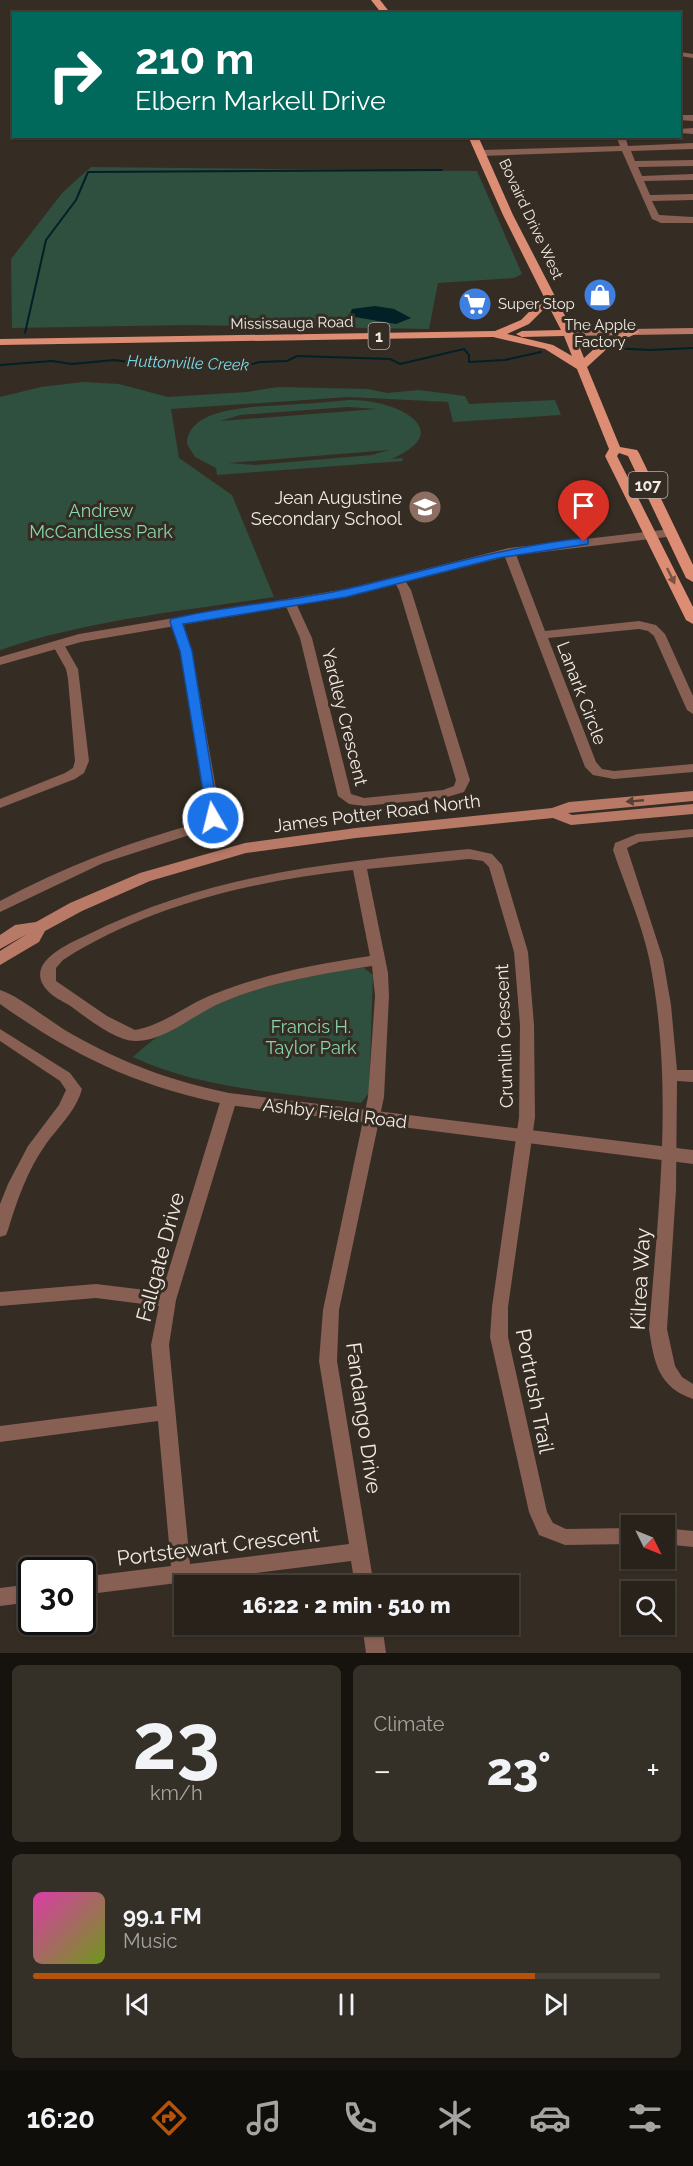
<!DOCTYPE html>
<html lang="en">
<head>
<meta charset="utf-8">
<style>
	:root { --surface:#28221a; --page:#342f27; --text:#f1f3f6; --muted:#a5a4a2; --line:#443f39; --accent:#b45309 }
	body { margin:0; font-family:Raleway,sans-serif; background:var(--page); color:var(--text); height:100vh; display:flex; flex-direction:column; font-size:22px; white-space:nowrap }
	* { box-sizing:border-box; margin:0 }
	p { font-size:20px; color:var(--muted) }
	.icon { flex:none; width:33px; height:33px; fill:none; stroke:currentColor; stroke-width:2; stroke-linecap:round; stroke-linejoin:round }
	.map { position:relative; height:1653px; overflow:hidden }
	.side { display:flex; flex-direction:column; gap:12px; padding:12px; background:#16130e; flex:1 }
	.side>* { flex:none }
	.guide { position:absolute; left:12px; top:12px; width:669px; height:126px; border-radius:0px; box-shadow:0 2px 4px #0004,0 0 0 2px var(--line); background:#00695c; color:#fff; overflow:hidden }
	.needle { width:39px; rotate:133deg }
	.buttons { position:absolute; left:621px; top:1515px; display:grid; gap:12px }
	.buttons a { display:grid; place-items:center; width:54px; height:54px; border-radius:0px; background:var(--surface); box-shadow:0 2px 4px #0004,0 0 0 2px var(--line); font-size:30px }
	.speed { position:absolute; left:18px; top:1557px; display:flex; gap:12px; font-size:30px; font-weight:700; text-align:center }
	.speed>* { display:grid; place-content:center; width:78px; height:78px; border-radius:50%; background:var(--surface); box-shadow:0 2px 4px #0004,0 0 0 2px var(--line); line-height:1 }
	.speed .limit { border:3px solid #111; border-radius:9px; background:#fff; color:#111 }
	.pin { position:absolute; display:grid; place-items:center; width:51px; height:51px; color:#fff; margin:-62px -26px; border-radius:50% 50% 50% 0; rotate:-45deg; box-shadow:0 0 6px #0007 }
	.pin .icon { rotate:45deg }
	.me { position:absolute; width:66px; margin:-33px; rotate:352deg; stroke-linejoin:round; filter:drop-shadow(0 0 4px #0008) }
	.turn { display:flex; align-items:center; gap:21px; height:126px; padding:0 24px; font-size:27px }
	.turn .icon { width:78px; height:78px; stroke-width:2.5 }
	.turn b { display:block; font-size:42px; line-height:51px }
	.big { font-size:45px; font-weight:800; line-height:1.1 }
	.side .tile { flex:1; display:flex; flex-direction:column; justify-content:center; gap:9px; min-width:0; padding:0 21px; border-radius:9px; background:var(--page) }
	.side .dial { align-items:center; gap:0 }
	.dial b { font-size:78px; line-height:1 }
	.song { display:flex; align-items:center; gap:18px }
	.cover { width:72px; height:72px; border-radius:9px; background:linear-gradient(135deg,hsl(320 70% 55%),hsl(80 70% 35%)) }
	.played { height:6px; border-radius:3px; background:linear-gradient(90deg,var(--accent) 80%,var(--line) 80%) }
	.keys { display:flex; justify-content:space-around; direction:ltr }
	.heat { display:flex; justify-content:space-between; align-items:center; font-size:33px; direction:ltr }
	.side .tiles { flex:1; display:grid; gap:12px; grid-template-columns:1fr 1fr }
	.tile:last-child { grid-column:span 2 }
	.trip { position:absolute; left:174px; top:1575px; width:345px; height:60px; border-radius:0px; background:var(--surface); box-shadow:0 2px 4px #0004,0 0 0 2px var(--line); font-weight:800; line-height:60px; text-align:center }
	.tab-bar { display:flex; height:96px; justify-content:space-around; align-items:center; background:#100e0a; color:var(--muted) }
	.tab-bar .icon { width:42px; height:42px }
	.tab-bar .active { color:var(--accent) }
	.tab-bar b { font-size:27px; color:var(--text) }
	.map>svg:first-child { display:block }
</style>
</head>
<body>
<div class="map">
<svg width="693" height="1653" viewBox="0 0 693 1653">
	<rect width="100%" height="100%" fill="#352d23"/>
	<path fill="#2f4f3f" fill-rule="evenodd" d="M91,167L477,171L522,274L514,278L438,283L429,329L188,325L12,328L11,259L63,192Z
		M82,382L119,384L168,397L247,392L278,387L368,389L387,393L419,390L465,396L469,404L555,400L561,415L453,422L448,402L349,397L171,409L179,458L232,495L274,597C182,611 88,620 0,650V397L41,387Z
		M349,400C391,398 461,429 391,459L402,458L403,461L217,475L216,468L195,457L187,444C187,406 257,407 283,405C305,404 327,402 349,400ZM348,407L377,409L220,421L240,415ZM389,450L372,455L255,465L229,463Z
		M364,968L373,975L369,1093L361,1103C284,1093 204,1090 133,1057C182,1011 252,987 318,975C333,972 348,968 364,968Z"/>
	<path fill="#012126" d="M375,306L394,309L411,318L396,324L349,316L352,309Z"/>
	<g fill="none" stroke-linecap="round" stroke-linejoin="round">
		<path stroke="#012126" stroke-width="2" d="M25,333L46,240L76,200L88,172L442,170
			M612,348L650,350L693,348
			M0,365L52,361L72,364L114,360L129,362L158,360L240,367L260,362L287,361L297,356L390,359L400,364L464,349L469,355V362L505,360L541,352"/>
		<path fill="#875f53" fill-rule="evenodd" d="M680,52L693,54V58L680,56Z
			M680,115H693V121L680,120Z
			M693,128V134L680,133V129Z
			M616,136H625L628,146L693,143V149L631,151L635,161L693,160V166L638,167L642,176L693,174V180L644,181L650,195L693,194V200L652,201L659,215L693,217V223H661L652,219L622,151L482,156L478,153L482,150L620,146Z
			M509,549L515,552L545,631L639,621L656,625L665,634L693,696V714L687,710L654,636L648,631L639,629L548,638L596,762L602,769L614,771L693,764V772L614,779L593,775L585,767L503,552Z
			M400,577L404,579L411,590L470,780L464,792L444,798L364,806L349,804L338,796L300,638L285,604L291,600L295,601L312,638L351,794L364,798L443,790L454,786L456,780L399,590L394,581Z
			M176,618L182,622L192,651L219,806L218,820L208,829L103,863L0,912V901C63,867 129,842 198,823L204,818L205,806L180,651L170,622Z
			M58,640L62,641L78,669L89,761L84,773L75,779L0,808V799L65,773L73,768L75,761L68,679L66,669L52,644Z
			M693,829V837L639,842L627,848L663,959L671,1005L677,1070H693V1082L677,1081L676,1190L667,1329L675,1366L682,1377L693,1384V1399C658,1387 654,1362 649,1329C659,1206 674,1080 649,958C641,921 625,886 613,850L615,843L637,834Z
			M469,849L492,854L502,865L528,952L534,1025L535,1117L508,1307V1337L547,1512L553,1523L566,1529L632,1528V1544L565,1545L539,1535L529,1512L490,1337L492,1307L519,1117L520,1025L514,952L489,867L483,861L469,859L367,869L388,973L389,996L384,1097L339,1310L337,1361L374,1586H355L351,1561L82,1595V1577L171,1566L158,1421L0,1442V1426L157,1406L151,1345L159,1306L96,1298L0,1306V1292L96,1284L162,1292L221,1099L224,1095L229,1093L234,1095L237,1099L176,1300L169,1345L190,1564L349,1544L319,1361L323,1310L368,1097L375,996L372,966C322,974 270,982 223,1002C195,1013 168,1040 137,1041C116,1042 86,1017 69,1005C62,1001 53,997 47,990C23,963 68,944 87,935C214,872 331,863 469,849ZM353,870L370,956C317,964 264,974 214,994C187,1004 164,1025 135,1030L107,1016L56,981V968L63,960C149,905 254,881 353,870Z
			M0,1029L70,1073L82,1089C76,1111 59,1126 46,1144C28,1169 17,1200 8,1230L6,1235L0,1237V1204L8,1184L28,1146L59,1105L66,1090L60,1081L0,1041Z
			M664,1528L693,1531V1547L664,1544Z
			M32,1584V1602L0,1606V1588Z
			M362,1624H382L386,1653H366Z"/>
		<path fill="#875f53" fill-rule="evenodd" d="M671,529L677,533L675,536L509,556L346,597L81,642L0,665V657L79,634L346,589L509,548Z
			M0,990C18,995 52,1023 70,1033C125,1064 168,1080 229,1093L693,1150V1164L229,1105C139,1087 75,1057 0,1004Z"/>
		<path fill="#b87967" fill-rule="evenodd" d="M693,328V334L568,336L562,333L568,330Z
			M693,791V801L568,813L572,815L693,804V814L571,825L553,818L356,838L246,853L150,881L82,911L45,931L39,942L0,965V951L27,934L0,949V935L15,925L36,922L70,903L140,873L245,843L356,828L552,808L569,802Z"/>
		<path fill="#de8d75" fill-rule="evenodd" d="M371,0H380L391,14H382Z
			M468,136H478L513,215L574,333L584,358L603,341L634,329L640,332L611,345L587,367L620,447L637,450L639,453L693,565V582L686,578L628,456L619,453L617,456L693,607V624L686,620L605,456L609,449L577,369L545,349L493,337L0,345V339L495,331L521,320L544,297L503,215ZM548,305L561,330L522,331L516,334L522,337L564,336L572,356L553,345L507,334L529,324Z"/>
	</g>
	<defs><path id="oneway-solid" d="M-6-.8H1V-3.2L6.5 0L1 3.2V.8H-6Z" transform="scale(1.5)"/></defs>
	<use fill="#795344" href="#oneway-solid" transform="translate(671 576) rotate(64)"/>
	<use fill="#564034" href="#oneway-solid" transform="translate(635 801) rotate(175)"/>
	<path fill="#1a73e8" stroke="#114b97" stroke-width="1.5" d="M584,538L588,539V544L498,558L346,597L183,624L192,651L219,818L217,821H208L180,651L170,622L171,619C229,605 289,602 347,589C426,571 502,547 584,538Z"/>
	<defs>
		<g id="shop-disc" transform="scale(1.725)"><circle r="9.5" fill="#3f7fe0" stroke="#352d23"/><path d="M-5-2.5h2.3a2.7 3.5 0 0 1 5.4 0H5L5.5 6h-11ZM-1.5-2.5h3a1.5 2.3 0 0 0-3 0Z" fill="#fff"/></g>
		<g id="supermarket-disc" transform="scale(1.725)"><circle r="9.5" fill="#3f7fe0" stroke="#352d23"/><path d="M-6-5.5h2.5l.6 2H6L4.5 2H-2.5L-4.4-4H-6ZM-1.5 3.2a1.3 1.3 0 1 0 .1 0ZM3 3.2a1.3 1.3 0 1 0 .1 0Z" fill="#fff"/></g>
		<g id="school-disc" transform="scale(1.725)"><circle r="9.5" fill="#8d6e63" stroke="#352d23"/><path d="M0-5L7-2L0 1L-7-2ZM-4 1L0 2.5L4 1V4Q0 6-4 4Z" fill="#fff"/></g>
	</defs>
	<g fill-rule="evenodd">
		<use href="#shop-disc" x="600" y="295"/>
		<use href="#supermarket-disc" x="475" y="304"/>
		<use href="#school-disc" x="425" y="507"/>
	</g>
	<g text-anchor="middle" dominant-baseline="central" stroke-width="6" stroke-linejoin="round" paint-order="stroke">
		<g font-size="15" fill="#f0ebe5" stroke="#352d23">
			<text transform="translate(531 219) rotate(65)">Bovaird Drive West</text>
			<text transform="translate(292 323) rotate(-1)">Mississauga Road</text>
		</g>
		<g font-size="15" fill="#f0ebe5" stroke="#352d23" text-anchor="start">
			<text x="498" y="304">Super Stop</text>
			<text x="600" y="325" text-anchor="middle">The Apple<tspan x="600" dy="17">Factory</tspan></text>
		</g>
		<g fill="#352d23" stroke="#b8b2ab" stroke-width="1.5">
			<rect x="368.5" y="323" width="21" height="26" rx="4.5"/>
			<rect x="628.5" y="472" width="39" height="26" rx="4.5"/>
		</g>
		<g font-size="16" font-weight="bold" fill="#f0ebe5">
			<text x="379" y="336">1</text>
			<text x="648" y="485">107</text>
		</g>
		<g font-size="16" font-style="italic" fill="#7cdcee" stroke="#352d23">
			<text transform="translate(188 363) rotate(2)">Huttonville Creek</text>
		</g>
		<g font-size="18" fill="#f0ebe5" stroke="#352d23" text-anchor="end">
			<text x="402" y="497">Jean Augustine<tspan x="402" dy="21">Secondary School</tspan></text>
		</g>
		<g font-size="18" fill="#88d4ad" stroke="#352d23">
			<text x="101" y="510">Andrew<tspan x="101" dy="21">McCandless Park</tspan></text>
			<text x="311" y="1026">Francis H.<tspan x="311" dy="21">Taylor Park</tspan></text>
		</g>
		<g font-size="18" fill="#f0ebe5" stroke="#352d23">
			<text transform="translate(582 693) rotate(69)">Lanark Circle</text>
			<text transform="translate(345 717) rotate(76)">Yardley Crescent</text>
			<text transform="translate(377 813) rotate(-7)">James Potter Road North</text>
			<text transform="translate(504 1036) rotate(-92)">Crumlin Crescent</text>
			<text transform="translate(335 1113) rotate(7)">Ashby Field Road</text>
		</g>
		<g font-size="21" fill="#f0ebe5" stroke="#352d23">
			<text transform="translate(160 1257) rotate(-75)">Fallgate Drive</text>
			<text transform="translate(640 1279) rotate(-87)">Kilrea Way</text>
			<text transform="translate(535 1391) rotate(79)">Portrush Trail</text>
			<text transform="translate(364 1418) rotate(82)">Fandango Drive</text>
			<text transform="translate(218 1546) rotate(-7)">Portstewart Crescent</text>
		</g>
	</g>
</svg>
<div class="buttons">
<a><svg class="needle" viewBox="-14 -14 28 28"><path d="M0-13l5 13h-10z" fill="#e53935"/><path d="M0 13l5-13h-10z" fill="#a5a4a2"/></svg></a>
<a><svg class="icon" aria-label="search" viewBox="0 0 24 24"><circle cx="10" cy="10" r="6"/><path d="M15 15l6 6"/></svg></a>
</div>
<div class="speed"><div class="limit">30</div></div>
<div class="pin" style="left:584px;top:542px;background:#d93025"><svg class="icon" aria-label="arrive" viewBox="0 0 24 24"><path d="M6 21V4h12l-3 4 3 4H6"/></svg></div>
<svg class="me" style="left:213px;top:818px" viewBox="-20 -20 40 40"><circle r="17" fill="#1a73e8" stroke="#fff" stroke-width="3"/><path d="M0-11L8 9 0 5-8 9z" fill="#fff"/></svg>
<div class="trip">16:22 · 2 min · 510 m</div>
<div class="guide">
<div class="turn"><svg class="icon" aria-label="right" viewBox="0 0 24 24"><path d="M7 20v-9h11M14 6l5 5-5 5"/></svg><div><b>210 m</b>Elbern Markell Drive</div></div>
</div>
</div>
<section class="side">
<div class="tiles">
<div class="tile dial"><b>23</b><p>km/h</p></div>
<div class="tile"><p>Climate</p>
<div class="heat"><a>−</a><b class="big">23°</b><a>+</a></div>
</div>
<div class="tile">
<div class="song"><i class="cover"></i><div><b>99.1 FM</b><p>Music</p></div></div>
<div class="played"></div>
<div class="keys"><svg class="icon" aria-label="previous" viewBox="0 0 24 24"><path d="M18 5L8 12l10 7zM5 5v14"/></svg><svg class="icon" aria-label="pause" viewBox="0 0 24 24"><path d="M8 5v14M16 5v14"/></svg><svg class="icon" aria-label="next" viewBox="0 0 24 24"><path d="M6 5l10 7-10 7zM19 5v14"/></svg></div>
</div>
</div>
</section>
<nav class="tab-bar">
<b>16:20</b>
<svg class="icon active" aria-label="directions" viewBox="0 0 24 24"><path d="M12 3l9 9-9 9-9-9zM9 14v-3h6M13 9l2 2-2 2"/></svg>
<svg class="icon" aria-label="music" viewBox="0 0 24 24"><path d="M9 18V5l10-2v13"/><circle cx="6" cy="18" r="3"/><circle cx="16" cy="16" r="3"/></svg>
<svg class="icon" aria-label="phone" viewBox="0 0 24 24"><path d="M5 4h4l2 5-3 2q2 4 5 5l2-3 5 2v4C11 20 4 13 5 4z"/></svg>
<svg class="icon" aria-label="climate" viewBox="0 0 24 24"><path d="M12 3v18M4 7l16 10M4 17L20 7"/></svg>
<svg class="icon" aria-label="car" viewBox="0 0 24 24"><path d="M5 17H2v-5l4-1 3-4h7l3 4 3 1v5h-3M9 17h6M6 11h13"/><circle cx="7" cy="17" r="2"/><circle cx="17" cy="17" r="2"/></svg>
<svg class="icon" aria-label="filters" viewBox="0 0 24 24"><path d="M4 7h16M4 17h16"/><circle cx="9" cy="7" r="2"/><circle cx="15" cy="17" r="2"/></svg>
</nav>
</body>
</html>
